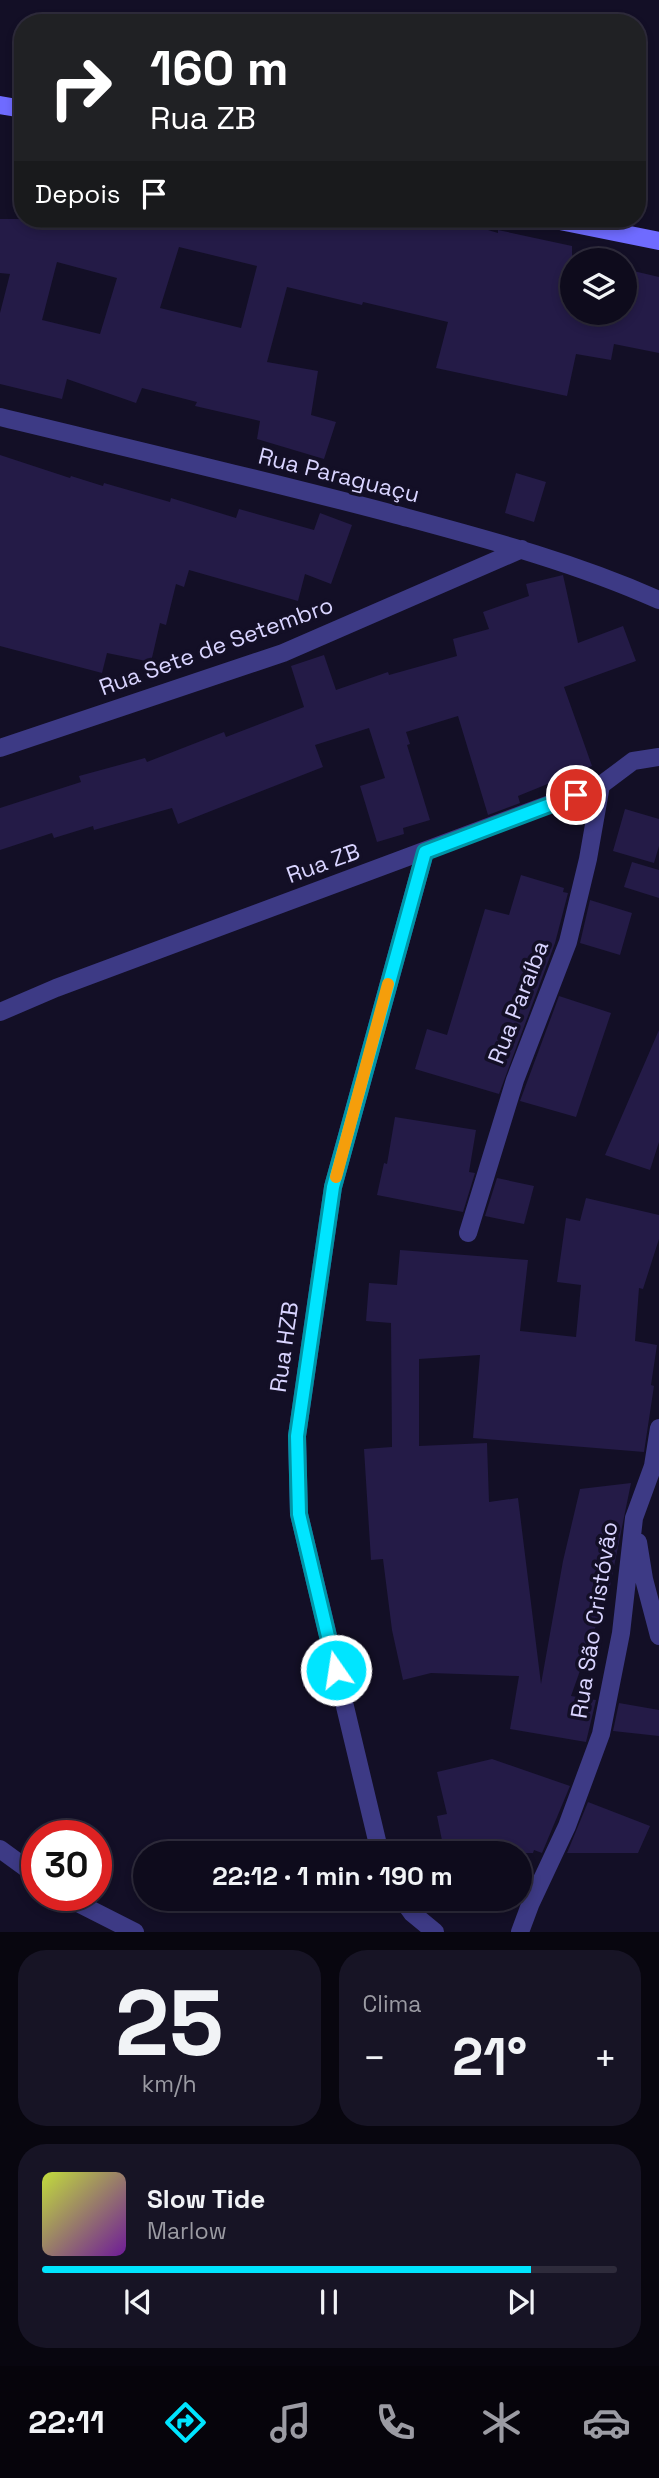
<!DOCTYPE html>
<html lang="pt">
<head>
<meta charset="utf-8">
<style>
	:root { --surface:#0e0b1c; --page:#171425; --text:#f1f3f6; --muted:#9b9ba3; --line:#2e2b3b; --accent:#00e5ff }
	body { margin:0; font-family:"Space Grotesk",sans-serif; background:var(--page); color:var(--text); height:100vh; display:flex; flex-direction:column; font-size:26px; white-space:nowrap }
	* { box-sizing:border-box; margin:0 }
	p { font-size:23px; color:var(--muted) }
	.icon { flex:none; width:38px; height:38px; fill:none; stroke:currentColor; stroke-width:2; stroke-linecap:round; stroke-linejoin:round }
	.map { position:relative; height:1932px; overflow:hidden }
	.sheet { display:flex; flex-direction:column; gap:18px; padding:18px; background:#08060f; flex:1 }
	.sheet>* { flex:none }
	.banner { position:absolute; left:14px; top:14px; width:632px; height:214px; border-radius:28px; box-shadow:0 4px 10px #0003,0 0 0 2px var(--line); background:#202124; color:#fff; overflow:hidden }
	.buttons { position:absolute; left:560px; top:248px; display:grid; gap:14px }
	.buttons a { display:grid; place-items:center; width:77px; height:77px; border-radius:50%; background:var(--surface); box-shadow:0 4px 10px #0003,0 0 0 2px var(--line); font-size:35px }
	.speed { position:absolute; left:21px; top:1820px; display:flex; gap:14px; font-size:35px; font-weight:700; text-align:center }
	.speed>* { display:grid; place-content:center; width:91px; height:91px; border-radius:50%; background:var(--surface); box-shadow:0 4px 10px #0003,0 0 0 2px var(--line); line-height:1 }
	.speed .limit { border:10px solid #d22; background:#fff; color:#111 }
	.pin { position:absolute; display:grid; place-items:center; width:60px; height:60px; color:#fff; margin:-30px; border:4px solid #fff; border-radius:50%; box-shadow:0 2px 7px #0007 }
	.me { position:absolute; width:77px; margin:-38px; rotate:347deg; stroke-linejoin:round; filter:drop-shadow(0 0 5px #0008) }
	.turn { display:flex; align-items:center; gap:24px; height:147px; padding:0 21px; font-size:32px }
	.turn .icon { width:91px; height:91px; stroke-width:2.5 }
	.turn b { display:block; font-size:49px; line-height:60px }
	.then { display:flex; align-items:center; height:66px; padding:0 21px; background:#0003; gap:14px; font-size:26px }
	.big { font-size:52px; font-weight:700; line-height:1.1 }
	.sheet .tile { flex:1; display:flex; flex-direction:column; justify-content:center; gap:10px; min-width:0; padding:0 24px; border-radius:28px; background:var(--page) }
	.sheet .dial { align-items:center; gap:0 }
	.dial b { font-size:91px; line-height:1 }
	.song { display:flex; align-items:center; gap:21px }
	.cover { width:84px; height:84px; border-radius:10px; background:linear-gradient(135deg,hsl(70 70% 55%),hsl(280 70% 35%)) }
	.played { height:7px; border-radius:4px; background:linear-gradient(90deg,var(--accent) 85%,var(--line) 85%) }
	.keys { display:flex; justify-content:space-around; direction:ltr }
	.heat { display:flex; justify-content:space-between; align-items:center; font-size:38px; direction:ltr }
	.sheet .tiles { flex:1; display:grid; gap:18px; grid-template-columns:1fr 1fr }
	.tile:last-child { grid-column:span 2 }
	.trip { position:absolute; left:133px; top:1841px; width:399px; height:70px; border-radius:35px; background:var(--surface); box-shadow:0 4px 10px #0003,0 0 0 2px var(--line); font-weight:700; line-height:70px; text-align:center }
	.tab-bar { display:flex; height:112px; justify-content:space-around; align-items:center; background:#06040b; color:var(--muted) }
	.tab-bar .icon { width:49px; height:49px }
	.tab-bar .selected { color:var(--accent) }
	.tab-bar b { font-size:32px; color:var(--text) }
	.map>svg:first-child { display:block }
</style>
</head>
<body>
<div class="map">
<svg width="659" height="1932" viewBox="0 0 659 1932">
	<rect width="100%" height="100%" fill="#130f26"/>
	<path fill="#241b47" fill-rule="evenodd" d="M0,219H451L498,233V230L572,246V313H625V269L659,277V353L614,344L611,360L576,354L567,396L436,368L448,322L363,302L362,305L287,287L267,362L318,371L311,415L336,422L324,459L257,439L260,421L195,406L197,402L142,388L136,403L67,379L62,399L0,384V313L10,274L0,273ZM179,247L257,266L241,328L160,308ZM57,262L117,278L100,334L42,320Z
		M0,455L70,478L71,476L103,486L104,483L170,502L171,498L236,518L239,509L314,530L320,513L352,525L331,584L305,574L298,601L189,570L184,587L176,584L166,625L160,623L151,662L107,653L102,673L0,646Z
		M516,473L546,482L534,522L505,513Z
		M563,575L578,643L623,626L636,661L564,687L592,766L518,796L520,803L488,815L458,716L406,732L410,744L407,745L430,820L403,828L404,834L377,842L360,786L385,778L369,728L315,745L323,767L178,824L172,808L94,830L93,826L54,838L52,833L0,850V808L81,782L79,776L145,758L147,762L224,732L226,737L304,707L291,666L324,655L336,690L388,672L389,675L457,656L453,639L489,629L483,612L529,596L526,584Z
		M625,809L659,819V846L654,863L613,851Z
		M632,862L659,870V898L624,887Z
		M521,875L564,888L563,892L568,893L555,943L499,1094L415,1069L427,1029L447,1035L485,909L509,915Z
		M590,900L632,913L620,955L580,943Z
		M559,996L611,1013L576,1117L520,1101Z
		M659,1030V1142L650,1170L605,1155Z
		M395,1117L476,1130L469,1172L475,1173L463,1212L377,1195L384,1163L387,1164Z
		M497,1178L534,1186L524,1224L485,1216Z
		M586,1198L659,1215V1239L643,1289L639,1288L635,1341L657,1345L651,1385L654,1386L644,1452L473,1438L480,1355L419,1359V1446L487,1443L489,1502L518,1498L541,1684L563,1561L580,1489L631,1483L610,1586L571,1696L596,1700L586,1742L510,1729L519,1676L431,1673L403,1680L392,1630L383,1559L371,1560L364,1449L392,1447L391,1323L366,1321L369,1283L397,1285L400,1250L528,1260L520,1331L576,1337L581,1285L557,1282L566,1218L580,1221Z
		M619,1703L659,1710V1736L613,1731Z
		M492,1759L570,1786L542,1853L534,1850L533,1853H482L486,1841L444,1850L437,1816L447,1814L437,1772Z
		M588,1802L650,1826L638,1853H567Z"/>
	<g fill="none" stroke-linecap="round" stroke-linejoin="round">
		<path stroke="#3d3a85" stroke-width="18" d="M0,417C132,449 265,480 397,515C486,539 574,562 659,600
			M0,748L283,653L522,549
			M0,1012L56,988L601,785L633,761L659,757
			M468,1233L515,1080L568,942L588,859L601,785
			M638,1542L644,1579L659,1636
			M0,1849L37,1876
			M380,1853L299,1514L297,1436L333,1187L425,852
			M62,1895L135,1932
			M402,1899L412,1913L435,1932
			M520,1932L530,1905L567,1826L601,1734L621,1633L634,1518L653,1466L659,1428"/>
		<path stroke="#6f6bff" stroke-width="18" d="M0,105L23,109
			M550,219L659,241"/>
	</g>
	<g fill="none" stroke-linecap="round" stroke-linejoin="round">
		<g stroke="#0095a6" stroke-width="18">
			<path id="route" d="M336,1670L299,1514L297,1436L333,1187L425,852L576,795"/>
		</g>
		<use href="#route" stroke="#00e5ff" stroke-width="12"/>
		<path stroke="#f59e0b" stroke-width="12" d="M336,1177L388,984"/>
	</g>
	<g text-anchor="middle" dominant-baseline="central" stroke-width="7" stroke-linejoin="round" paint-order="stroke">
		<g font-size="23" fill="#d9d4ff" stroke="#130f26">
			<text transform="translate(339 475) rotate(14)">Rua Paraguaçu</text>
			<text transform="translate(216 646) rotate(-20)">Rua Sete de Setembro</text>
			<text transform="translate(323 863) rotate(-20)">Rua ZB</text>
			<text transform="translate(518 1002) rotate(-69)">Rua Paraíba</text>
			<text transform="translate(284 1347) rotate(-82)">Rua HZB</text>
			<text transform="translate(594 1620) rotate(-81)">Rua São Cristóvão</text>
		</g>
	</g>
</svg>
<div class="buttons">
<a><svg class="icon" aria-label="layers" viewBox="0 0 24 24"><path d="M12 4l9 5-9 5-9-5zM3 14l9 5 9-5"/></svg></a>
</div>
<div class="speed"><div class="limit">30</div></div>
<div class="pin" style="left:576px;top:795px;background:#d93025"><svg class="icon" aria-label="arrive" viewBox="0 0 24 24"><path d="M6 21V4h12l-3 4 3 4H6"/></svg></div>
<svg class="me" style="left:336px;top:1670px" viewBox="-20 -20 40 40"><circle r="17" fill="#00e5ff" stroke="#fff" stroke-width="3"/><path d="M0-11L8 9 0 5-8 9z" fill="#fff"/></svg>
<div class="trip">22:12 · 1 min · 190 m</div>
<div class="banner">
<div class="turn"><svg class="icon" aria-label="right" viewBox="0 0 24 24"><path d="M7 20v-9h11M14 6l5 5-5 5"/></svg><div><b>160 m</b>Rua ZB</div></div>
<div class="then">Depois<svg class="icon" aria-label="arrive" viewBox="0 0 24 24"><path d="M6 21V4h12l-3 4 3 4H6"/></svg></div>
</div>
</div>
<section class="sheet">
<div class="tiles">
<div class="tile dial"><b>25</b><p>km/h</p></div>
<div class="tile"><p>Clima</p>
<div class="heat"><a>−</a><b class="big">21°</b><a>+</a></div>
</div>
<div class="tile">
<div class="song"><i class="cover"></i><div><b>Slow Tide</b><p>Marlow</p></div></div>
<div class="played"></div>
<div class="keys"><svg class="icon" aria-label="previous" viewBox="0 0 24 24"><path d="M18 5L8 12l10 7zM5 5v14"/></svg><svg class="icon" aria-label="pause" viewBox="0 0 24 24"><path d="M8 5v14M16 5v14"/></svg><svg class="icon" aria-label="next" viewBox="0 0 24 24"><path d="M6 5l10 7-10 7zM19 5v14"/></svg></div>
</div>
</div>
</section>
<nav class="tab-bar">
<b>22:11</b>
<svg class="icon selected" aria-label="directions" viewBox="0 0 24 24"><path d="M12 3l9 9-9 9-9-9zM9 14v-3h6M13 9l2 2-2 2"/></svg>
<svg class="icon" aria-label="music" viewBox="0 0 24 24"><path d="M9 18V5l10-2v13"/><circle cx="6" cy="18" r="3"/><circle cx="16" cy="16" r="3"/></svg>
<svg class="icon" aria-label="phone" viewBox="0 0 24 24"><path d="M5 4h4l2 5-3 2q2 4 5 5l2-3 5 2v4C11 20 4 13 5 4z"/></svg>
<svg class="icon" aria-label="climate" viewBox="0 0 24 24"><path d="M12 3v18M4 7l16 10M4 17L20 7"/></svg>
<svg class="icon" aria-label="car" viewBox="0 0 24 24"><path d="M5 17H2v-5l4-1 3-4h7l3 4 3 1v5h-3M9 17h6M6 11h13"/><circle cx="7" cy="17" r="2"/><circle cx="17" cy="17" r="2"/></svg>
</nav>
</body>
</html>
